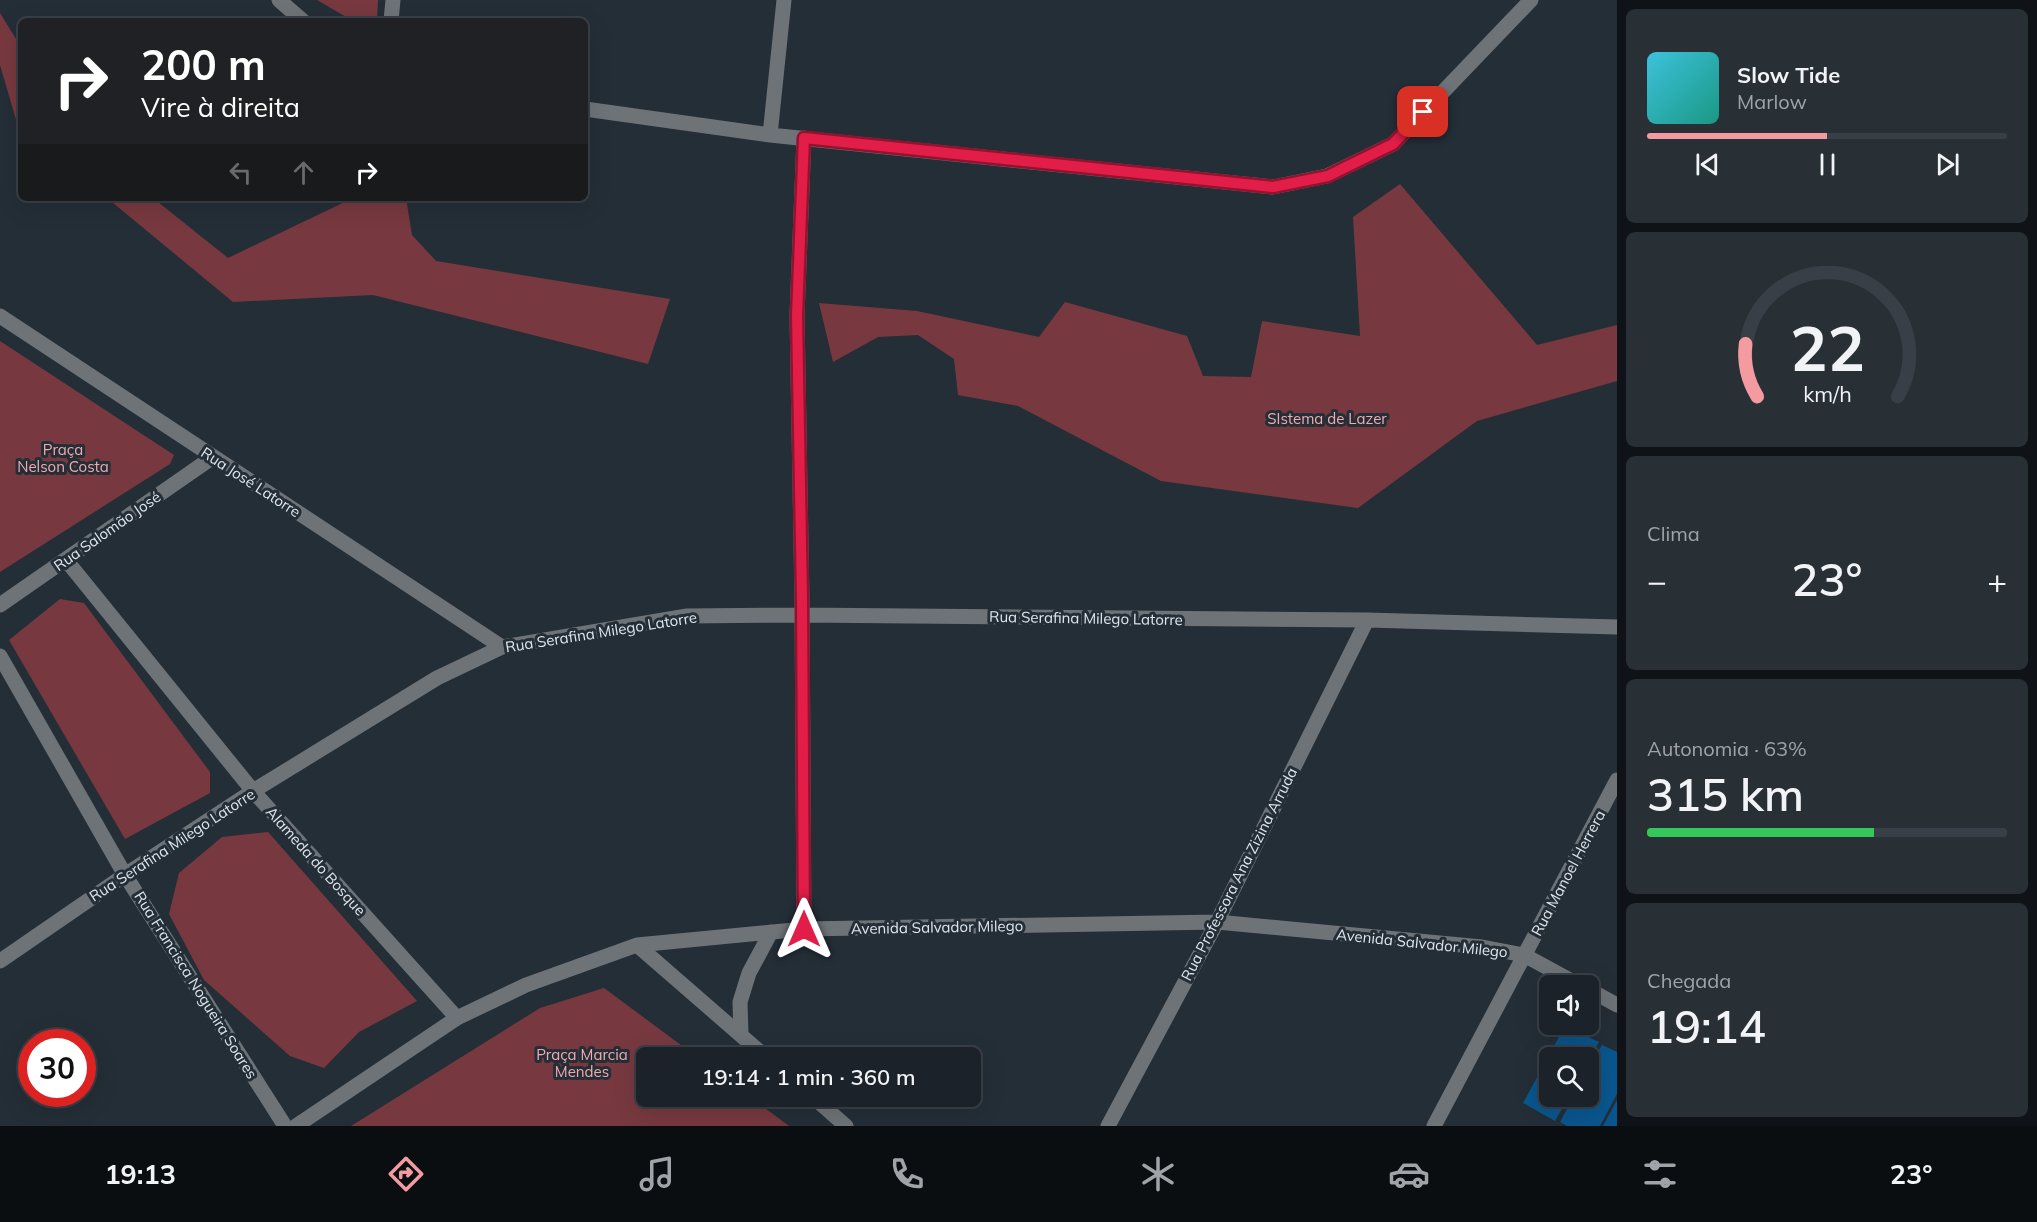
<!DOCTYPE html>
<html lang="pt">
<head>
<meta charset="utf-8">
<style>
	:root { --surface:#1b2229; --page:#282f35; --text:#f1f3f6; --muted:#a0a4a8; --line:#393f46; --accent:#f49aa1 }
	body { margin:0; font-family:Mulish,sans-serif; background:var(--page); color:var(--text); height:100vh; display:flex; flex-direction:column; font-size:22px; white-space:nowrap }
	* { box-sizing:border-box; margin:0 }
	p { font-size:20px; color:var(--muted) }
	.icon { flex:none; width:33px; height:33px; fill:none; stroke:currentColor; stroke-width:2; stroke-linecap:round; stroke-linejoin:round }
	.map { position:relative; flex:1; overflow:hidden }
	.details { display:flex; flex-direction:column; gap:9px; padding:9px; background:#0f1317; width:420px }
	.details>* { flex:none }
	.banner { position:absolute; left:18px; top:18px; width:570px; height:183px; border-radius:9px; box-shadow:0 6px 24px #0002,0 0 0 2px var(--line); background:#202124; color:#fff; overflow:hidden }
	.tools { position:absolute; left:1539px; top:975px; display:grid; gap:12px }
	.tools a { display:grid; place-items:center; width:60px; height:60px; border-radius:9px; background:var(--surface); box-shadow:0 6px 24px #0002,0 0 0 2px var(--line); font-size:30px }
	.speed { position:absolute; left:18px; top:1029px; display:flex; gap:12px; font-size:30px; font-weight:700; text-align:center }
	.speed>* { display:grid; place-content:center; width:78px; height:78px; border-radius:50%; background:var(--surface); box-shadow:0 6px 24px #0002,0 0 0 2px var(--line); line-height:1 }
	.speed .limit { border:9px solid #d22; background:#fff; color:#111 }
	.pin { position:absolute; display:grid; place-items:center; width:51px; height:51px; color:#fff; margin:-26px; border-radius:12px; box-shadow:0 3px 9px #0006 }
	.me { position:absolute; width:66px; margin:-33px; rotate:0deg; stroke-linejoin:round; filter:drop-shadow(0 0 4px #0008) }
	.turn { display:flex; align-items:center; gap:21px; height:126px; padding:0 24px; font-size:27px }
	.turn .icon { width:78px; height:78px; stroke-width:2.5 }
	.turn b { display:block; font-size:42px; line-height:51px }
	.lanes { display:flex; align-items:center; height:57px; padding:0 24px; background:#0003; justify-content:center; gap:30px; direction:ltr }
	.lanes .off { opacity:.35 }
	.big { font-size:45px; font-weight:600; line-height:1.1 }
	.details .card { flex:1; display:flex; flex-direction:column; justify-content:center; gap:9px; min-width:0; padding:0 21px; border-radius:9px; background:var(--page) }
	.details .dial { align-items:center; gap:0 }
	.dial svg { height:156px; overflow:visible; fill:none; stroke:var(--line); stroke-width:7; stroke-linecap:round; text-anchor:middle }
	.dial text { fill:var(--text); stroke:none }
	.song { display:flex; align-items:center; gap:18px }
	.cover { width:72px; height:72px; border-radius:9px; background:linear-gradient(135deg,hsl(190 70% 55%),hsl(170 70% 35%)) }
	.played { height:6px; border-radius:3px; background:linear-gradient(90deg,var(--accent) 50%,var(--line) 50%) }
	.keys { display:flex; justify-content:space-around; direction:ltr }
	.heat { display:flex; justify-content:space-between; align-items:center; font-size:33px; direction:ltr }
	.charge { height:9px; border-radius:4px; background:linear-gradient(90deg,#34c759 63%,var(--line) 0) }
	.trip { position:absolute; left:636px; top:1047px; width:345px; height:60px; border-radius:9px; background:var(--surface); box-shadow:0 6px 24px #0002,0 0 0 2px var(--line); font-weight:600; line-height:60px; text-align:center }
	.dock { display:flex; height:96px; justify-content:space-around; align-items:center; background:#0b0e10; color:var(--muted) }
	.dock .icon { width:42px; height:42px }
	.dock .on { color:var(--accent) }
	.dock b { font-size:27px; color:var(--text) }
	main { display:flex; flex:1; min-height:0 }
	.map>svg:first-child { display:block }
</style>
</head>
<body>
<main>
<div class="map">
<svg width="1617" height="1126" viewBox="0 0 1617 1126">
	<rect width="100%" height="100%" fill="#242e37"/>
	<path fill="#77393f" d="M317,0H378L377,21H353Z
		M0,13L21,47V126L17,123L0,65Z
		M1400,184L1537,345L1617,325V381L1477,421L1358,508L1161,481L1018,406L958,395L954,359L918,335L878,337L833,362L819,303L917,311L1039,337L1065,302L1187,336L1203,376L1251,377L1262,321L1360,336L1353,217Z
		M107,198H153L228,258L353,198H406L412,235L436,261L670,299L648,364L373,295L233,302Z
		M0,341L174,455L170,464L0,572Z
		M60,599L84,603L210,772V793L125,839L9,640Z
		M268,832L417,1001L359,1032L324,1068L290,1056L204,980L169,914L179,873L222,837Z
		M604,988L697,1057L646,1058V1096L750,1097L789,1126H351L540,1008Z"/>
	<path fill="#09568e" d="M1565,1026L1599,1042L1588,1061V1058H1550V1096H1569L1555,1121L1523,1103Z
		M1602,1045L1617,1052V1094L1600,1126H1567L1560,1122L1574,1096H1588V1069Z
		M1617,1100V1126H1603Z"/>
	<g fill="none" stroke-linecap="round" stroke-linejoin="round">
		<path stroke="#6e7378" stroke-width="15" d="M279,0L303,21
			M391,21L393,0
			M585,109L770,135L1273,187L1327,176L1393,144L1531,0
			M770,135L784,0
			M804,138L797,315L802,600L804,929
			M0,316L502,647
			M66,560L253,791L457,1018
			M0,605L213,457
			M0,656L125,875L285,1126
			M637,945L767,1058
			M0,961L125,875L253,791L437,678L502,647L687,616L802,615L1367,620L1617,627
			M1588,989L1617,1005
			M741,1035L740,1002L749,973L771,932
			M812,1096L846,1126
			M296,1126L457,1018L526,985L637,945L804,929L1217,922L1482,947L1524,955L1581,986
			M1108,1126L1217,922L1367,620
			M1434,1126L1617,780"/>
	</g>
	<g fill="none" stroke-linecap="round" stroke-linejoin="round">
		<g stroke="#92132f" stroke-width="15">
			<path id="route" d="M804,929L802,600L797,315L804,138L1273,187L1328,176L1344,168L1393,144L1423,112"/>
		</g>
		<use href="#route" stroke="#e11d48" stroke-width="10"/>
	</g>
	<g text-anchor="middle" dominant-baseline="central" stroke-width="6" stroke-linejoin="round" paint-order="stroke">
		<g font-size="15" fill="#f3a9ae" stroke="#242e37">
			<text x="1327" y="418">SIstema de Lazer</text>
			<text x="63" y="449">Praça<tspan x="63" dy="17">Nelson Costa</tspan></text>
			<text x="582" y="1054">Praça Marcia<tspan x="582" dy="17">Mendes</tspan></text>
		</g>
		<g font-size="15" fill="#dfe5ec" stroke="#242e37">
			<text transform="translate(251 482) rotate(33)">Rua José Latorre</text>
			<text transform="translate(107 531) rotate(-35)">Rua Salomão José</text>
			<text transform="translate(1086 618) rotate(1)">Rua Serafina Milego Latorre</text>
			<text transform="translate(601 632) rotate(-9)">Rua Serafina Milego Latorre</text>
			<text transform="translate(172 845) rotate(-33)">Rua Serafina Milego Latorre</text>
			<text transform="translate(316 861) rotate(48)">Alameda do Bosque</text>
			<text transform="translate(1568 873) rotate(-62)">Rua Manoel Herrera</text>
			<text transform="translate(1239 874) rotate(-63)">Rua Professora Ana Zizina Arruda</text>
			<text transform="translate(937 927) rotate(-1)">Avenida Salvador Milego</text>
			<text transform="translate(1422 943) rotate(6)">Avenida Salvador Milego</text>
			<text transform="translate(196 985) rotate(58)">Rua Francisca Nogueira Soares</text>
		</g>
	</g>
</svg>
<div class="tools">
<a><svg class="icon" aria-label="sound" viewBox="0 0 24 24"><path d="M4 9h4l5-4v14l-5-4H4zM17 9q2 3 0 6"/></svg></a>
<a><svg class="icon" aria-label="search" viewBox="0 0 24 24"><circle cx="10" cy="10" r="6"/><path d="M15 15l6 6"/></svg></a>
</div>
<div class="speed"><div class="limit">30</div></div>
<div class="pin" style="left:1423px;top:112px;background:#d93025"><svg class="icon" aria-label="arrive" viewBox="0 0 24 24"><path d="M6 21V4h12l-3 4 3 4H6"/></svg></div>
<svg class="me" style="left:804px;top:929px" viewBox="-20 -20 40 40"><path d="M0-17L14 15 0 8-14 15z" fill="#e11d48" stroke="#fff" stroke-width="4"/></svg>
<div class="trip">19:14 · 1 min · 360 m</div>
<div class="banner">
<div class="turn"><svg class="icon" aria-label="right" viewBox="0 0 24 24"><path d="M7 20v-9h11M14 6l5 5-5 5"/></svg><div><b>200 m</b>Vire à direita</div></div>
<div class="lanes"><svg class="icon off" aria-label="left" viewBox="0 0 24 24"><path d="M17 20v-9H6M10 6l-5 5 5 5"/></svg><svg class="icon off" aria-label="ahead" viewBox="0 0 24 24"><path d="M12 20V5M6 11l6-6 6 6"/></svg><svg class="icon" aria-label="right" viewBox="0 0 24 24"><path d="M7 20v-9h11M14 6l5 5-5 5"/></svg></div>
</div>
</div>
<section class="details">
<div class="card">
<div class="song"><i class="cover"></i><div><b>Slow Tide</b><p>Marlow</p></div></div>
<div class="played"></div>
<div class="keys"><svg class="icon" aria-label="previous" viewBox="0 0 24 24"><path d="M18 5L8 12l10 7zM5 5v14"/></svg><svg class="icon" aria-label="pause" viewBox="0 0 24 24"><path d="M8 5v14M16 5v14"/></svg><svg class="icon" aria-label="next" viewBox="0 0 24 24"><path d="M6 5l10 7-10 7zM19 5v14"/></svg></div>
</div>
<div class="card dial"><svg viewBox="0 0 100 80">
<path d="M14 69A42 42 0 1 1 86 69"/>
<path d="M14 69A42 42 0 0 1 8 42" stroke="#f49aa1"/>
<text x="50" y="56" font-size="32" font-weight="700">22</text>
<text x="50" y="72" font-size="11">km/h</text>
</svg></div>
<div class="card"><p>Clima</p>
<div class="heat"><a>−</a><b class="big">23°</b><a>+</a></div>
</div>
<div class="card"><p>Autonomia · 63%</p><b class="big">315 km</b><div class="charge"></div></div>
<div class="card"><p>Chegada</p><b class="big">19:14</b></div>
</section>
</main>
<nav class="dock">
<b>19:13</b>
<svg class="icon on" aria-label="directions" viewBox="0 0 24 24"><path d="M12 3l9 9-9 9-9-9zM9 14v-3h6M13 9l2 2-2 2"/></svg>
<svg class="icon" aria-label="music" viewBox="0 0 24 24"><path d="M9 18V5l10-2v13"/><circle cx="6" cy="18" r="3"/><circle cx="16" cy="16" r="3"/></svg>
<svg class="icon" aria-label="phone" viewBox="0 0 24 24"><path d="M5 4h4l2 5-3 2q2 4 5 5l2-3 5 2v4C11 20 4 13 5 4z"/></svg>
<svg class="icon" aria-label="climate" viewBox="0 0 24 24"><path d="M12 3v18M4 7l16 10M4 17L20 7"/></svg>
<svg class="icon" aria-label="car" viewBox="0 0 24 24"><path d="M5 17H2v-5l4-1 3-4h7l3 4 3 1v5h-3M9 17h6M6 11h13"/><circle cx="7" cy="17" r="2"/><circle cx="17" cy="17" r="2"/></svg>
<svg class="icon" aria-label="filters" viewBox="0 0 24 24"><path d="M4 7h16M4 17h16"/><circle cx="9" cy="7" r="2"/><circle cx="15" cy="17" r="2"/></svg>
<b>23°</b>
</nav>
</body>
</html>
